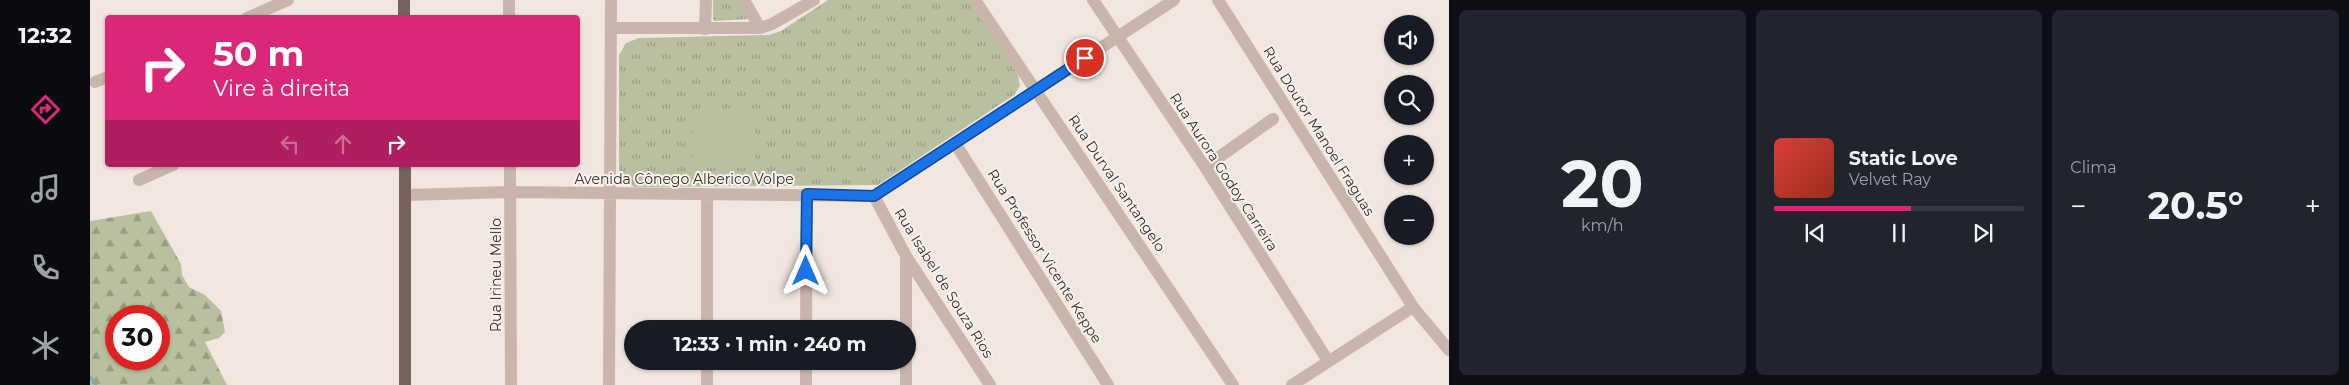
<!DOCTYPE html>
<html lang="pt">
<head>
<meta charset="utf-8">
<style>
	:root { --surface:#171b24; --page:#20242c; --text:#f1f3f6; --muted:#9ea1a6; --line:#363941; --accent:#db2777 }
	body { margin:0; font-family:Montserrat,sans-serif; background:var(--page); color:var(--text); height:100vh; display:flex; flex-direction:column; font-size:19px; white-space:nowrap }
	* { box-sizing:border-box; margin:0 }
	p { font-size:16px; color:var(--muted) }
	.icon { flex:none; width:28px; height:28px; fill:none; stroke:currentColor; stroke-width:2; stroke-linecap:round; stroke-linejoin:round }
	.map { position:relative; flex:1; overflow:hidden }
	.details { display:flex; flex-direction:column; gap:10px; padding:10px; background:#0d0f14; width:900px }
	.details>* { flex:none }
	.top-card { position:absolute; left:15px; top:15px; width:475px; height:152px; border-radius:5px; box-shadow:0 1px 4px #0004; background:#db2777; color:#fff; overflow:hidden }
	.buttons { position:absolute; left:1294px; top:15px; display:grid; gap:10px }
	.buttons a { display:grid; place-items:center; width:50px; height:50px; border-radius:50%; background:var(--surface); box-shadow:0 1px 4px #0004; font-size:25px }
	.speed { position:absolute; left:15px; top:305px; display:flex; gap:10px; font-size:25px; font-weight:700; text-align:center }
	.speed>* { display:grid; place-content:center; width:65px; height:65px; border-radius:50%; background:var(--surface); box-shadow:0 1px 4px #0004; line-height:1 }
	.speed .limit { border:8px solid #d22; background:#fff; color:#111 }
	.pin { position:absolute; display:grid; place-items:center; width:42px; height:42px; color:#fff; margin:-21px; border:2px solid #fff; border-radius:50%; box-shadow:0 1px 5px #0007 }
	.me { position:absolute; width:55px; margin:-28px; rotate:0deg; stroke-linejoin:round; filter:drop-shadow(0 0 4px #0008) }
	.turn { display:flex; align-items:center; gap:18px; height:105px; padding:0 25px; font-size:22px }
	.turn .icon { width:65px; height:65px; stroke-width:2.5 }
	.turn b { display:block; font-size:35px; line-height:42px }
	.lanes { display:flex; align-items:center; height:48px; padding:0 25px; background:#0003; justify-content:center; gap:25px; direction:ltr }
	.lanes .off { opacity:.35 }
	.big { font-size:38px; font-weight:700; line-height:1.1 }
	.details .tile { flex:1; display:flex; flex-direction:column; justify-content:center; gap:8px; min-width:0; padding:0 18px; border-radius:8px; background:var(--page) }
	.details .dial { align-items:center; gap:0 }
	.dial b { font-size:65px; line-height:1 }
	.song { display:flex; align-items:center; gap:15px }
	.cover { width:60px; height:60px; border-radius:8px; background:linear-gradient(135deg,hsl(0 70% 55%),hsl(10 70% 35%)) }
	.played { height:5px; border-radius:2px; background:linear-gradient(90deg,var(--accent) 55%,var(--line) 55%) }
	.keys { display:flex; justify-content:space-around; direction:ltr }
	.heat { display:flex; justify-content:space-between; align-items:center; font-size:28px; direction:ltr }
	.details .tiles { flex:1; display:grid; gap:10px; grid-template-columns:repeat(3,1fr) }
	.trip { position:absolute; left:534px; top:320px; width:292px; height:50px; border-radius:25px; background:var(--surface); box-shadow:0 1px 4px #0004; font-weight:700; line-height:50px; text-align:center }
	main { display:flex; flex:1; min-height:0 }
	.menu { display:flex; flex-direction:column; width:90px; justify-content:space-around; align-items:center; background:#090b0e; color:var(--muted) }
	.menu .icon { width:35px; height:35px }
	.menu .selected { color:var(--accent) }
	.menu b { font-size:22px; color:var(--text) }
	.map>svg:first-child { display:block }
</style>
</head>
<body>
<main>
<nav class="menu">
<b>12:32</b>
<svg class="icon selected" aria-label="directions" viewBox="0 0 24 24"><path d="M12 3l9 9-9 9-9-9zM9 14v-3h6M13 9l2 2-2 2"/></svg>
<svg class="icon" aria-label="music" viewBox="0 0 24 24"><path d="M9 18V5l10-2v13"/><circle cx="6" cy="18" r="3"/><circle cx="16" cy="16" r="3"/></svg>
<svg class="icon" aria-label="phone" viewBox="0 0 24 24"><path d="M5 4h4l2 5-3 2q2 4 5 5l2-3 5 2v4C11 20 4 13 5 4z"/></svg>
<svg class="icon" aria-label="climate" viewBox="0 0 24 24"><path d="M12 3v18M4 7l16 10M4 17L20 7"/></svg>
</nav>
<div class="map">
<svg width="1359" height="385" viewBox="0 0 1359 385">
	<defs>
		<pattern id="forest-firs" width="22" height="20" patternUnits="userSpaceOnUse" patternTransform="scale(1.25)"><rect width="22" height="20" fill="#b9c0a0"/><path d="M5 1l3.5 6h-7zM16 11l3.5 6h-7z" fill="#979c83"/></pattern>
		<pattern id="park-tufts" width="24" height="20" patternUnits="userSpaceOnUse" patternTransform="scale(1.25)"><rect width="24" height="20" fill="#b9c0a0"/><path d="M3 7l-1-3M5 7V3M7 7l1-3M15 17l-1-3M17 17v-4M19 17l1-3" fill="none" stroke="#979c83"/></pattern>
	</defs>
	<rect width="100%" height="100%" fill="#f1e7e0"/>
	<path fill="url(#forest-firs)" fill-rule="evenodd" d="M61,211L91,264L92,275L99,287L115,295L131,311L135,332L129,338L115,342L137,385H0V221ZM26,316H69V359H26Z"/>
	<path fill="url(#park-tufts)" d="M623,0H651L659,19L625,21L623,19Z
		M738,0H879L928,75L930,86L924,95L788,185L545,187L534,182L529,173V55L536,43L549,38L679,35L691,31Z"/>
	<path fill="#b9c0a0" d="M603,116H665V168H603Z"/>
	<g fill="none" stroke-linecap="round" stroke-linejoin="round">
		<path stroke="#80ada9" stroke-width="3" d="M0,377L6,385"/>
		<path stroke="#c9b5ac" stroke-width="12" d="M419,0V18
			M654,0L670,28
			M885,0L1143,385
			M1003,0L1115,167L1238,361
			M1128,0L1323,307L1359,350
			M157,18L198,0
			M521,28H670L682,24L724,0
			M615,29L616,0
			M5,82L18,77
			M865,143L1018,385
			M420,165L421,385
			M1115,167L1183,119
			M49,180L83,165
			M316,195L420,192L784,196L1084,0
			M784,196L816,256L900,385
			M816,256V329
			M617,329V195
			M716,329L717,194
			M617,361V385
			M519,385L521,0
			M716,385V361
			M816,385V361
			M1202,385L1323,307"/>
		<path stroke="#78625d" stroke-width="12" d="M314,0V18
			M315,165V385"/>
	</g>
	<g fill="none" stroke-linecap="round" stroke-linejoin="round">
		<g stroke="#114b97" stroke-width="12">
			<path id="route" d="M716,271L717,194L784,196L995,58"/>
		</g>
		<use href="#route" stroke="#1a73e8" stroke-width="9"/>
	</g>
	<g text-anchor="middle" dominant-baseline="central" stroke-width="4" stroke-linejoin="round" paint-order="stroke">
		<g font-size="14" fill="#382d2a" stroke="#f9f1ec">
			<text transform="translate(1229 131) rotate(58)">Rua Doutor Manoel Fraguas</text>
			<text transform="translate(1134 172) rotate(57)">Rua Aurora Godoy Carreira</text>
			<text x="594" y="179">Avenida Cônego Alberico Volpe</text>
			<text transform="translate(1027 183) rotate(56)">Rua Durval Santangelo</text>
			<text transform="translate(955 256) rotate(58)">Rua Professor Vicente Keppe</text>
			<text transform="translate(406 275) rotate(-90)">Rua Irineu Mello</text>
			<text transform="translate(854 283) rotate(58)">Rua Isabel de Souza Rios</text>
		</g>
	</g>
</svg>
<div class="buttons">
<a><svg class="icon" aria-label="sound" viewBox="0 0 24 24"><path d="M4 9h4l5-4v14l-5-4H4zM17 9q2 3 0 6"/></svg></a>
<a><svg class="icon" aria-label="search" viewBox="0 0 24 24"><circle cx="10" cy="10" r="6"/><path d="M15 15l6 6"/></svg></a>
<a>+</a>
<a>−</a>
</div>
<div class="speed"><div class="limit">30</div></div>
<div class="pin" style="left:995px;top:58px;background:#d93025"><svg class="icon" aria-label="arrive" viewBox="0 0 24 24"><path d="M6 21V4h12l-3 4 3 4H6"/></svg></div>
<svg class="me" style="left:716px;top:271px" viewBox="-20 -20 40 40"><path d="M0-17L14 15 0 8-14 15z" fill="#1a73e8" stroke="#fff" stroke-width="4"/></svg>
<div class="trip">12:33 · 1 min · 240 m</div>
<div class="top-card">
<div class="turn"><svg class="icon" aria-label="right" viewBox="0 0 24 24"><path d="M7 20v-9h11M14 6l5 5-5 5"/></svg><div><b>50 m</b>Vire à direita</div></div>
<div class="lanes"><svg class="icon off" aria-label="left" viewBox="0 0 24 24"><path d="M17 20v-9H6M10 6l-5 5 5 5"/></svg><svg class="icon off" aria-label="ahead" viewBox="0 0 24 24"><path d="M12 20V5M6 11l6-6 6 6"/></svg><svg class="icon" aria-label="right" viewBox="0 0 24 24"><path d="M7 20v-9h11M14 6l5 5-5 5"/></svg></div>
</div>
</div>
<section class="details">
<div class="tiles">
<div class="tile dial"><b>20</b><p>km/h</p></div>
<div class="tile">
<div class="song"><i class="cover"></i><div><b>Static Love</b><p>Velvet Ray</p></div></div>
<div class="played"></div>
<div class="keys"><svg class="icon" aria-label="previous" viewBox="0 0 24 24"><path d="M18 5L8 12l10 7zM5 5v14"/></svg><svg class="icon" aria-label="pause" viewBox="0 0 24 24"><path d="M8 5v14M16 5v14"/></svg><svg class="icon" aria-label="next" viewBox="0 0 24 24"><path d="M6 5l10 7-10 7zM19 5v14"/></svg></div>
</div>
<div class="tile"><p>Clima</p>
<div class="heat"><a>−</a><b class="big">20.5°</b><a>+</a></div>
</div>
</div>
</section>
</main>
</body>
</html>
